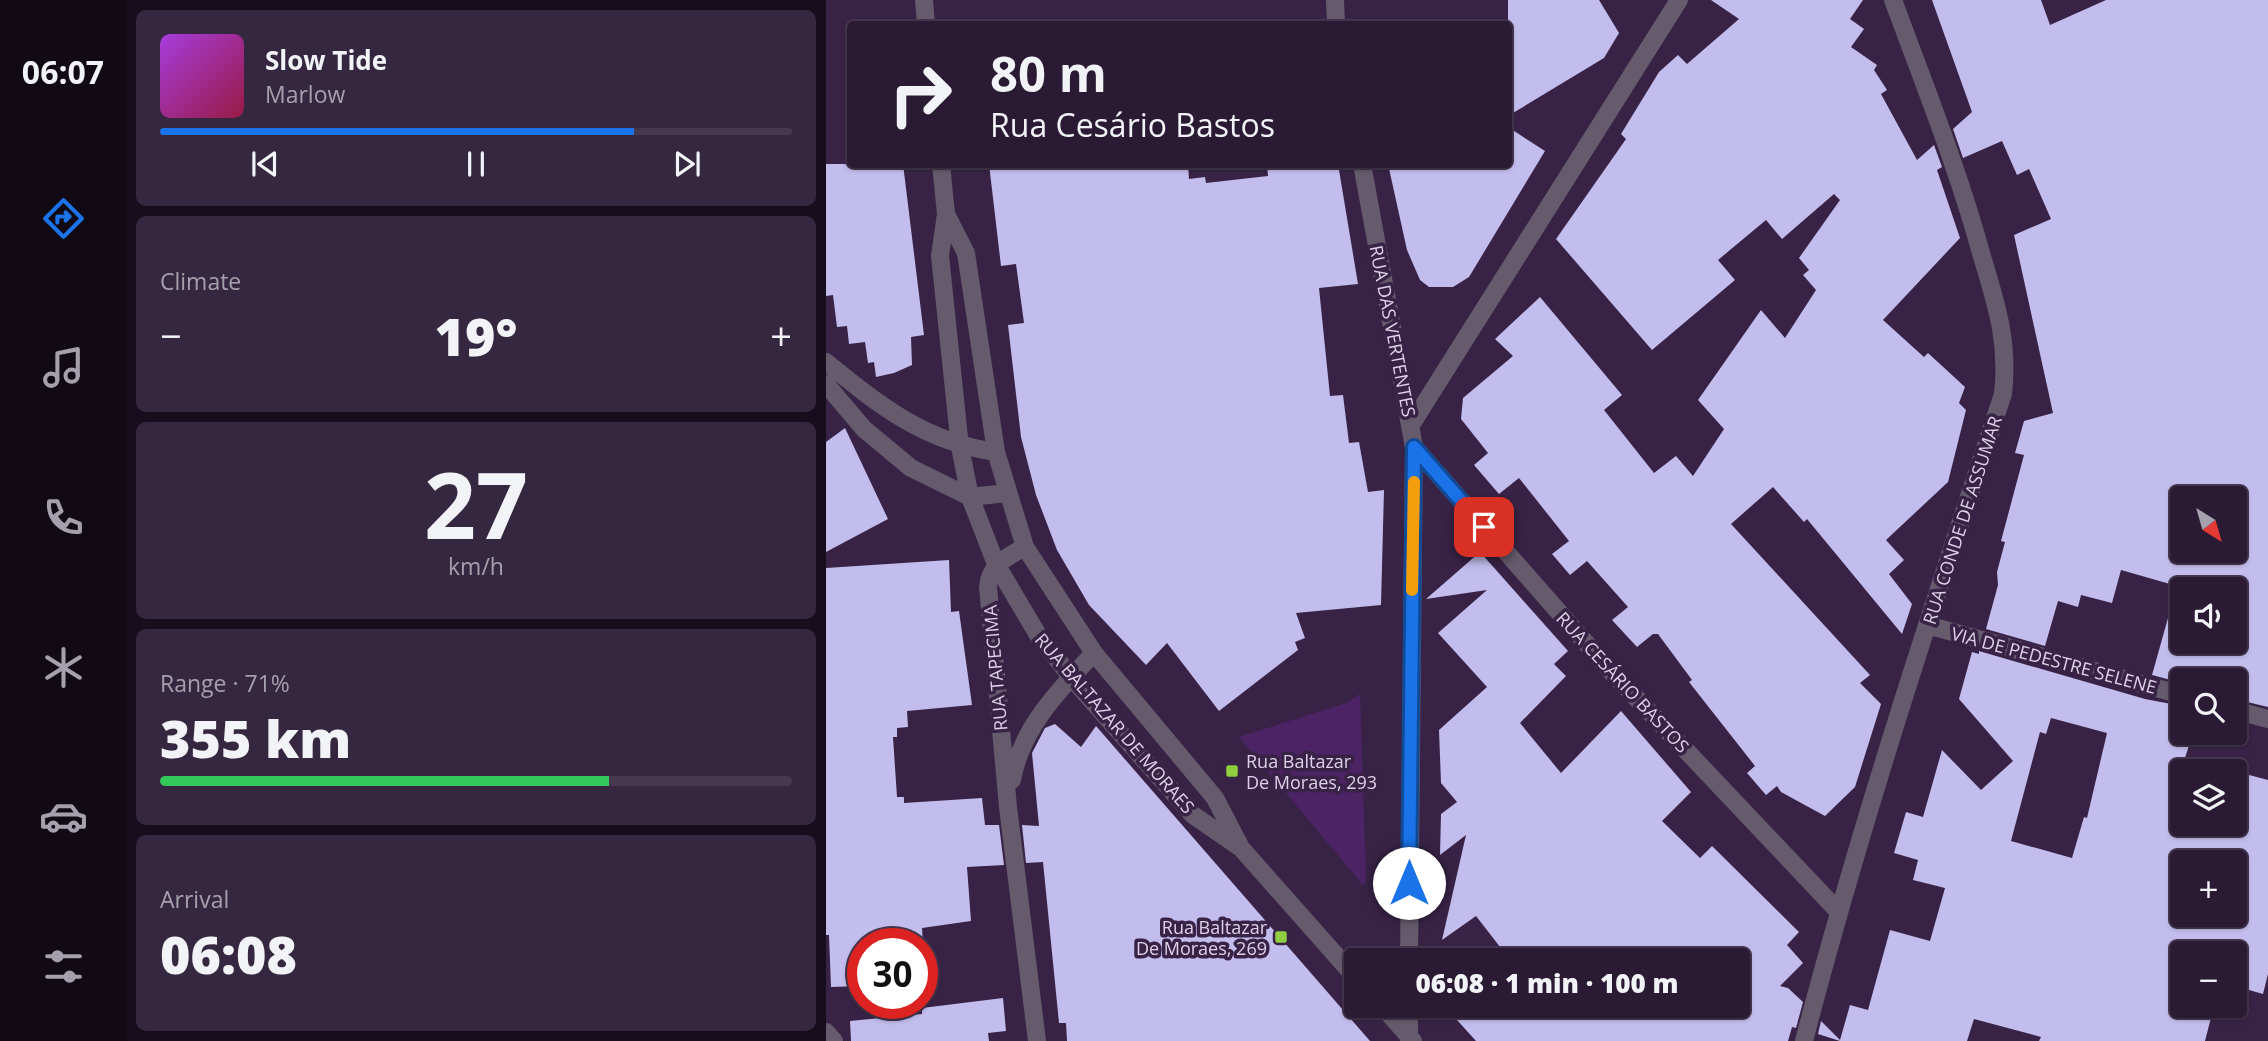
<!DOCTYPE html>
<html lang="en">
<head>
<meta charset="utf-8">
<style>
	:root { --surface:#2a1a34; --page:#362740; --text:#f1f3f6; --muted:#a5a1ac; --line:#46384f; --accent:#1a73e8 }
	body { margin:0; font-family:"Open Sans",sans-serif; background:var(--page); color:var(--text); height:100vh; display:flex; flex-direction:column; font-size:26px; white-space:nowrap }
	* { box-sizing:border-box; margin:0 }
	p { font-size:23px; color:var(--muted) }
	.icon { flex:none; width:38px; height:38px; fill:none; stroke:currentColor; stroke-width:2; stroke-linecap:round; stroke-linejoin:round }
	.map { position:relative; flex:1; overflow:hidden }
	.details { display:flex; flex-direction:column; gap:10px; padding:10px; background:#170e1d; width:700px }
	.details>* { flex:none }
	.banner { position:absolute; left:21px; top:21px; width:665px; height:147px; border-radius:7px; box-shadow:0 2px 5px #0004,0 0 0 2px var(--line); background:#2a1a34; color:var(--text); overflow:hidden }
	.needle { width:46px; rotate:143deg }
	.controls { position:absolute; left:1344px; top:486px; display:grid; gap:14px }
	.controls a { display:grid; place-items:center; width:77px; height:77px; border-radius:7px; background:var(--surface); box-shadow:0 2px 5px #0004,0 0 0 2px var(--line); font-size:35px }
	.speed { position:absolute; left:21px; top:928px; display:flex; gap:14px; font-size:35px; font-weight:700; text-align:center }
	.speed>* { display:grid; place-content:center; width:91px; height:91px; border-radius:50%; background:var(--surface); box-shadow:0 2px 5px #0004,0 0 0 2px var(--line); line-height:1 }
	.speed .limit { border:10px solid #d22; background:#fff; color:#111 }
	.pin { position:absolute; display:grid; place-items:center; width:60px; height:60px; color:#fff; margin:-30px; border-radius:14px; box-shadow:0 4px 10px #0006 }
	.me { position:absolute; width:77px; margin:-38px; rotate:0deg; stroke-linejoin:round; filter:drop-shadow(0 0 5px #0008) }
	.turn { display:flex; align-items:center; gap:24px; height:147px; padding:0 28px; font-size:32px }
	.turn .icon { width:91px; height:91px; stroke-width:2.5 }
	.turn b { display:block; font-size:49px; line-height:60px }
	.big { font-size:52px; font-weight:800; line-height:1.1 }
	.details .widget { flex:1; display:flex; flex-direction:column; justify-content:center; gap:10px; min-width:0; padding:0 24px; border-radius:10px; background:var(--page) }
	.details .dial { align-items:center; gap:0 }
	.dial b { font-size:91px; line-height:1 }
	.song { display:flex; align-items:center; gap:21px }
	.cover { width:84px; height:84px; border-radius:10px; background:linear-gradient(135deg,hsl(280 70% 55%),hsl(340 70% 35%)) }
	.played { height:7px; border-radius:4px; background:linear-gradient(90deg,var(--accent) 75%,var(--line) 75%) }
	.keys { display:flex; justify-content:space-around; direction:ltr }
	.heat { display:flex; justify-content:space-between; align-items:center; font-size:38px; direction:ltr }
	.charge { height:10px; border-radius:5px; background:linear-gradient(90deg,#34c759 71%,var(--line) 0) }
	.trip { position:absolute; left:518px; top:948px; width:406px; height:70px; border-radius:7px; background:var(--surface); box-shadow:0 2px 5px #0004,0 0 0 2px var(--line); font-weight:800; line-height:70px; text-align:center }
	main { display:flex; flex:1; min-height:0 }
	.tabs { display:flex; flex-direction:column; width:126px; justify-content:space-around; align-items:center; background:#110a15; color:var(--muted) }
	.tabs .icon { width:49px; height:49px }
	.tabs .active { color:var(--accent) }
	.tabs b { font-size:32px; color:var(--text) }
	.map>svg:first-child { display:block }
</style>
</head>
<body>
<main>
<nav class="tabs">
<b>06:07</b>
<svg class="icon active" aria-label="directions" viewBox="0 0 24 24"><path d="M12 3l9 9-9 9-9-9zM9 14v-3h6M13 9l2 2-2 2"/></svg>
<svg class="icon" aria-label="music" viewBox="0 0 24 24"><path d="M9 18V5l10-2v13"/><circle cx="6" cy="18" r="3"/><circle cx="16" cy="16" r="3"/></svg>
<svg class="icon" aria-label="phone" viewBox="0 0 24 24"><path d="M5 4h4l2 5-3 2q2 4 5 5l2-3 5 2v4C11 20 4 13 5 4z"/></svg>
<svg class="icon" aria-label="climate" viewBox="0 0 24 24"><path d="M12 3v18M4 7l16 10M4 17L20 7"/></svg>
<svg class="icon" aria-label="car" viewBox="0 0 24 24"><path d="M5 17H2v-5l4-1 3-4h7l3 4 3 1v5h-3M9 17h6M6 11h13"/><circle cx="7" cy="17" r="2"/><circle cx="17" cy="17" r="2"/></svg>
<svg class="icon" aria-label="filters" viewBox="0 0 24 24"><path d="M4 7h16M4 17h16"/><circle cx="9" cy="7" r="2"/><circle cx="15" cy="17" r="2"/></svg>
</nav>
<section class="details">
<div class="widget">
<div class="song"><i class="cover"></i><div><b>Slow Tide</b><p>Marlow</p></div></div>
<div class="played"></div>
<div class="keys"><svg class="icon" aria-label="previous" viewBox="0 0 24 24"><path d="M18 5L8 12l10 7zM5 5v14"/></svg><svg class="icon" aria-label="pause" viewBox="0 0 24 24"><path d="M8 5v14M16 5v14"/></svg><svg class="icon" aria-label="next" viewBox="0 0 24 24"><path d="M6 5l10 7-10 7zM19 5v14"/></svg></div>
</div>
<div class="widget"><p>Climate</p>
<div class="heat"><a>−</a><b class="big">19°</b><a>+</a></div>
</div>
<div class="widget dial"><b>27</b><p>km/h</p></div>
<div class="widget"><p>Range · 71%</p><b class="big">355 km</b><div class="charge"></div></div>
<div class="widget"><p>Arrival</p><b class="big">06:08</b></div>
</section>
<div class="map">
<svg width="1442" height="1041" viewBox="0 0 1442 1041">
	<rect width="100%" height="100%" fill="#382346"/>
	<path fill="#4c2365" d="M534,694L540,882L537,885L413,737L520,703Z"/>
	<path fill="#c2bdec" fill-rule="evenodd" d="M682,0H773L793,33L778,58L682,116Z
		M885,0H1037L1024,19L1038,29L1025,47L1051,65L1048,70L1061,90L1055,94L1091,160L1108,145L1116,167L1111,170L1134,238L1057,320L1098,357L1102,353L1139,387L1133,403L1140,410L1122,482L1060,540L1078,560L1063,574L1086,604L1076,634L981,519L978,522L947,487L905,524L1044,675L1034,683L1055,704L1029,787L999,816L955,792L951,786L940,795L921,773L929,766L863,682L866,680L832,634H827L811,647L786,620L802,607L761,561L744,575L726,554L743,541L693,478L673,494L648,465L662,453L635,419L637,398L687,356L669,339L714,297L796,395L778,410L828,473L850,456L867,476L898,429L872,400L935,310L959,338L990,290L977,275L983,270L973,258L1014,200L1008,194L956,239L940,220L892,260L909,280L826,350L730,239L800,139L795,134L833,72L852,55L861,64L913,19Z
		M1106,0H1215L1224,25L1280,0H1442V707L1409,699V681H1356V683L1326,675L1351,586L1295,570L1286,603L1255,595L1252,607L1232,601L1219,646L1160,629L1172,585L1171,572L1179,542L1175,541L1198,455L1189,453L1198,421L1227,413L1188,235L1225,219L1203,169L1191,175L1176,141L1137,158L1127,129L1146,112ZM1356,499H1409V551H1356ZM1356,590H1409V642H1356Z
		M682,127L719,151L643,277L627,287H603L594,280L581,250L562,164H682Z
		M0,164H77L98,335L85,337L86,365L68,373L50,377L48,362L42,363L39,342L23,344L21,326L11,327L7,295L0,296Z
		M163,164H362L363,179L379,177L380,183L442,176L441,164H512L532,284L493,288L504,396L517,395L523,443L533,442L542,492L558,490L555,605L470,613L479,638L469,642L472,650L393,711L341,643L320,665L263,605L231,550L210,495L195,437L182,325L198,323L190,264L175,266Z
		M19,428L62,519L0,552V442Z
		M654,552L742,651L728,664L740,676L694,723L735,773L795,711L865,792L836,821L874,858L886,846L973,932L961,945L977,963L954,986L962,988L977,1002L970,1028L966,1027L962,1041H650L622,1010L628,1006H912V961H685L650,916L616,940L640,835L614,855L615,814L631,802L615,783L613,730L661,687L612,633L661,590L600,599Z
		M123,560L125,612L133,611L146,705L81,711L82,727L71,728V737H67L71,797H78V803L156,798L159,825H173L178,865L141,867L145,921L96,928L97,943H37V986L5,987L3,935H0V568Z
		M1153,651L1319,699L1356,706V733H1367L1359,758L1442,780V974L1437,994L1409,986V954H1356V1006H1388L1379,1041H1213L1215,1037L1148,1019L1141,1041H1014L992,1034L995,1021L1014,1040L1024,1005L1042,1010L1064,930L1104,941L1119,888L1087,880L1092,860L1068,853L1080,812L1097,817L1116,750L1155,790L1187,761L1133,699L1146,652L1153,654ZM1225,718L1281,733L1261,818L1258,817L1246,858L1185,841L1214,732L1220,734ZM1356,772H1409V824H1356ZM1356,863H1409V915H1356Z
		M229,724L255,747L270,726L544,1041H241L240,1023H233L217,862L200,863L196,825L213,826L206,753L219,728Z
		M177,998L180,1031L162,1033L163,1041H25L24,1021L96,1014V1008Z"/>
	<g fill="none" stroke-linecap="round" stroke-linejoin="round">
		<path stroke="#655b6c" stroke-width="18" d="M98,0L100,24
			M509,0L510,24
			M115,164L120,214L114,256L134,447L144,497L170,564L212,635L245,677L367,815L415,848L530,978
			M536,164L588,447L583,961
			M120,214L140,253L170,452L199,547L268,653L389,798L414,846
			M0,362C54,406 99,442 170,452
			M0,384L38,429L85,468L144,497L181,493
			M585,425L853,0
			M588,447L781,667L1012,911
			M199,547C180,558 164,564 162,587L182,807L211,1041
			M1101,625L1356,695
			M1409,710L1442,719
			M186,780C195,728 233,690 268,653
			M556,1006L587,1041
			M0,1032L8,1041
			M583,1041V1006
			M978,1041C1035,822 1106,608 1177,394C1183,341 1170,303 1155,253C1131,166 1098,84 1067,0"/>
	</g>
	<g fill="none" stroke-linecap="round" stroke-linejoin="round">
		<g stroke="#114b97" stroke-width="18">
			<path id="route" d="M583,883L588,447L658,527"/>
		</g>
		<use href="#route" stroke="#1a73e8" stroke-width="12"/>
		<path stroke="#f59e0b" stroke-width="12" d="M586,590L588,482"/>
	</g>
	<g fill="#90cd41" stroke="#382346" stroke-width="2.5">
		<rect x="399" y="764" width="14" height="14" rx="3.5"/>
		<rect x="448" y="930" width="14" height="14" rx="3.5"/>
	</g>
	<g text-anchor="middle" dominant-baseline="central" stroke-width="7" stroke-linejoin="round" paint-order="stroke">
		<g font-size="18" fill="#ded2e8" stroke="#382346">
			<text transform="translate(567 331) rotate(79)">RUA DAS VERTENTES</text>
			<text transform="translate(1136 520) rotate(-72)">RUA CONDE DE ASSUMAR</text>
			<text transform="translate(1228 660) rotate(15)">VIA DE PEDESTRE SELENE</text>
			<text transform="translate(169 668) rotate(-95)">RUA TAPECIMA</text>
			<text transform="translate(797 682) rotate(47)">RUA CESÁRIO BASTOS</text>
			<text transform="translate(289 723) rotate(49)">RUA BALTAZAR DE MORAES</text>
		</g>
		<g font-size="18" fill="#ded2e8" stroke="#382346" text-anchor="start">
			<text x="420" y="761">Rua Baltazar<tspan x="420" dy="21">De Moraes, 293</tspan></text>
			<text x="441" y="927" text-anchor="end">Rua Baltazar<tspan x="441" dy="21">De Moraes, 269</tspan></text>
		</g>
	</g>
</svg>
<div class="controls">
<a><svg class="needle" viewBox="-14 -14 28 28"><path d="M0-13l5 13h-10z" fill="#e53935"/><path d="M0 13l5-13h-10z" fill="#a5a1ac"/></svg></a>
<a><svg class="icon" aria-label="sound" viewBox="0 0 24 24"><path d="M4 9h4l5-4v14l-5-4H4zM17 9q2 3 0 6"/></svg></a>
<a><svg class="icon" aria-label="search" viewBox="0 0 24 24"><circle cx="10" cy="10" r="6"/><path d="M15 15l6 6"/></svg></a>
<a><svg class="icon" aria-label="layers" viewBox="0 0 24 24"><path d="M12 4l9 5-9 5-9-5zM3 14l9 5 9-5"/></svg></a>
<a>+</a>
<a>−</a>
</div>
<div class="speed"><div class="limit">30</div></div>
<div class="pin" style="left:658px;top:527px;background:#d93025"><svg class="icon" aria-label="arrive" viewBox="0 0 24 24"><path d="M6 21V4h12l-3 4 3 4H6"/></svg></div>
<svg class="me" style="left:583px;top:883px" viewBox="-20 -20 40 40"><circle r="19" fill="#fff"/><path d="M0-13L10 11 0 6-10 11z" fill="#1a73e8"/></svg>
<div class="trip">06:08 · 1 min · 100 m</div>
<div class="banner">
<div class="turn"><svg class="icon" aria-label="right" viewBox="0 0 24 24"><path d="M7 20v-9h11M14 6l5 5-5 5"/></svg><div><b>80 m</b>Rua Cesário Bastos</div></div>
</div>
</div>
</main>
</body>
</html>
